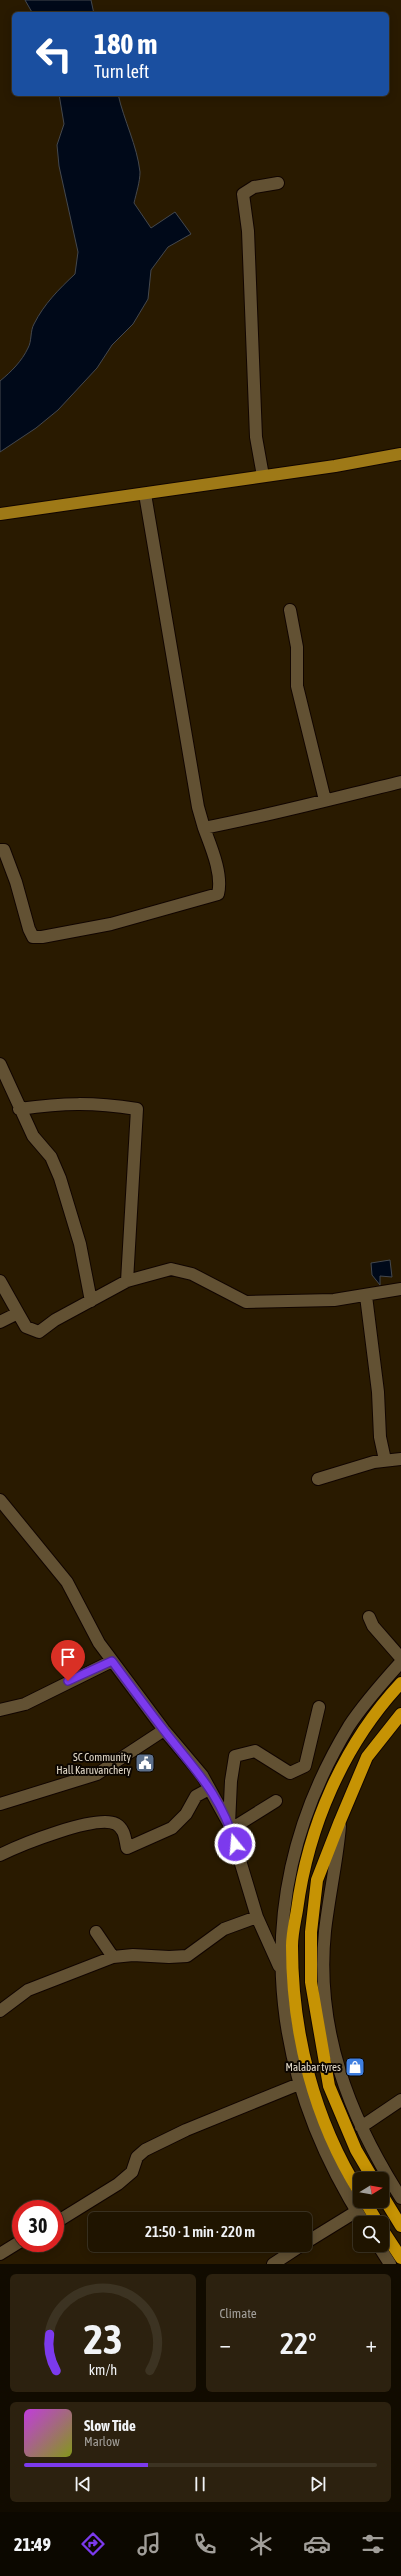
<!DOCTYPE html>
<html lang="en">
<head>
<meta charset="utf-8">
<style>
	:root { --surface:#1f1400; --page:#2c210f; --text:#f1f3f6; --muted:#a19e99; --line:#3c3322; --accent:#7c3aed }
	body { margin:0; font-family:"Asap Condensed",sans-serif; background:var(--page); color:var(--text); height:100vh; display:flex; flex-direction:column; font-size:15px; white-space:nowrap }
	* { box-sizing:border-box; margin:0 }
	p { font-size:13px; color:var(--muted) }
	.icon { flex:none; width:22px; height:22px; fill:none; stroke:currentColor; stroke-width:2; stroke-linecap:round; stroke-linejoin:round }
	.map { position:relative; height:2264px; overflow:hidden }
	.sheet { display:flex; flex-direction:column; gap:10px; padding:10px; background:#110b00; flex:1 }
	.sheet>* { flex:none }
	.banner { position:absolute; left:12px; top:12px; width:377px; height:84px; border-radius:6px; box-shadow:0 2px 10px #0003,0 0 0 1px var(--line); background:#1a4fa0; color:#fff; overflow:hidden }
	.needle { width:26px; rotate:79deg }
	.tools { position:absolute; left:353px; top:2172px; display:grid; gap:8px }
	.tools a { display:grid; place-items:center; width:36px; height:36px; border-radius:6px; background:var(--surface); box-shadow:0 2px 10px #0003,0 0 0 1px var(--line); font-size:20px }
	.speed { position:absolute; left:12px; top:2200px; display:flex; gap:8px; font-size:20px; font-weight:700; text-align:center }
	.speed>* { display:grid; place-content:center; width:52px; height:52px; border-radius:50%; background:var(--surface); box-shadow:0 2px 10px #0003,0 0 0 1px var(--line); line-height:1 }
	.speed .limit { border:6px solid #d22; background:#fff; color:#111 }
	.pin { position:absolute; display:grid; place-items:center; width:34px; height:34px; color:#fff; margin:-41px -17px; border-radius:50% 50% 50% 0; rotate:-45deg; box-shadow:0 0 4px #0007 }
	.pin .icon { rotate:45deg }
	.me { position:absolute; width:44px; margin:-22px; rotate:343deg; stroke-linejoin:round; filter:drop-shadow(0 0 3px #0008) }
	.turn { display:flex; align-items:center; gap:14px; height:84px; padding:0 16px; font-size:18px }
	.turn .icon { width:52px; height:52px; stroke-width:2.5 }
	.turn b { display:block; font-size:28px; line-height:34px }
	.big { font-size:30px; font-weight:600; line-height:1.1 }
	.sheet .tile { flex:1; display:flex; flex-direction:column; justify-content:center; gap:6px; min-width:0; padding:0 14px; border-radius:6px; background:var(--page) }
	.sheet .dial { align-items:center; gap:0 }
	.dial svg { height:104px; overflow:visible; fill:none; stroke:var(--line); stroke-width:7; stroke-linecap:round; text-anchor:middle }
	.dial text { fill:var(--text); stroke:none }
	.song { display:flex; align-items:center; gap:12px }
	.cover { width:48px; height:48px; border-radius:6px; background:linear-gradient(135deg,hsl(290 70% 55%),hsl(70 70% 35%)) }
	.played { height:4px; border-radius:2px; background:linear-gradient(90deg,var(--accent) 35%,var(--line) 35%) }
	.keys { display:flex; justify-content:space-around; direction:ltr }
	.heat { display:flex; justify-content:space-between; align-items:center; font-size:22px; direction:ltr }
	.sheet .tiles { flex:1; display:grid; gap:10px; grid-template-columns:1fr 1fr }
	.tile:last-child { grid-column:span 2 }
	.trip { position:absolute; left:88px; top:2212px; width:224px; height:40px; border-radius:6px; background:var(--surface); box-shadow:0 2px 10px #0003,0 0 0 1px var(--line); font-weight:600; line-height:40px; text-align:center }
	.tabs { display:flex; height:64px; justify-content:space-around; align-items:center; background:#0c0800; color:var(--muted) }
	.tabs .icon { width:28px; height:28px }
	.tabs .active { color:var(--accent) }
	.tabs b { font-size:18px; color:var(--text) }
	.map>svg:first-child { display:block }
</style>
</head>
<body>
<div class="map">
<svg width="401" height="2264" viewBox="0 0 401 2264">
	<rect width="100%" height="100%" fill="#291a00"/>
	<path fill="#000919" stroke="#44484e" d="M25,0H91L94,14H33Z
		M59,94H118C124,121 137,145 140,172C140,182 136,194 134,203L151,228L175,212L191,234L168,247L151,270L148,299L133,324L112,345L97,368L58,410L36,428L0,452V381C11,372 22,361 28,348C32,341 30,331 34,324C44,304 59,289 75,274L78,252L59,166L57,145L64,124Z
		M390,1260L392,1277L380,1276V1285L372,1275L371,1263Z"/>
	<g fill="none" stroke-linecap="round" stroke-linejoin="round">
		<g stroke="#110500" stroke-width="14">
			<path id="minor" d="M263,476L256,437L248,231L243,194L254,187L278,183
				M145,494L198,807L204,828C271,815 335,798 401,782
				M290,610L297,647V686L325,800
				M0,850H4L16,882L29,929L33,937H42L111,924L218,894C223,874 211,847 204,828
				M0,1064L33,1136L51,1157L60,1178L80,1244L91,1301
				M19,1109C64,1103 91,1102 137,1109L127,1281
				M0,1281L18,1313
				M366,1296L378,1392L380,1437L385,1460
				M0,1322L18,1313L26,1327L39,1332L55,1320L127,1281L171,1269L192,1274L246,1302L334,1300L401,1289
				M318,1479L374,1462L401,1459
				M0,1500L67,1582L99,1643L164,1730L202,1775L229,1824
				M369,1617L373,1626L401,1658
				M0,1710L25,1704L112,1661
				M0,1804L97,1774L164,1730
				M340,1826C337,1861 329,1896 325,1931C315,2029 349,2117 401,2198
				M231,1829L276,1801
				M0,1855C20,1845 96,1814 116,1824C125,1829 125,1839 127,1848L172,1828L186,1814L196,1796L209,1789
				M96,1932L113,1957
				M279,1966L257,1917L229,1824L231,1781L235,1756L255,1751L290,1773L305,1766L319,1707
				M0,2011L28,1990L113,1957L133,1955L169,1957L187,1956L224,1929L257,1917
				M361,2127L401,2100
				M55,2223L118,2184L132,2172L137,2157L145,2150L186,2130L299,2084
				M364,2223C264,2065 250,1889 349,1726C364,1703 383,1682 401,1662
				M305,2243L357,2211
				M378,2245L390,2264
				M0,2254L21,2241
				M273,2264L302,2245"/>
		</g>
		<g stroke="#110500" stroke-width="14">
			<path id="major" d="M0,514L335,466L401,454"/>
		</g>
		<g stroke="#110500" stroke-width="14">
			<path id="highway" d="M373,2179L356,2150L329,2086L311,1982V1932L317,1880L340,1821L367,1757L401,1714
				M360,2193C314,2120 292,2033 292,1946C292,1934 295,1922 297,1910C308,1827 343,1745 401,1683
				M382,2195L401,2226
				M365,2201L378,2223
				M382,2229L401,2258"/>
		</g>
		<use href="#minor" stroke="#625133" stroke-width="12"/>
		<use href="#major" stroke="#9e7917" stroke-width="12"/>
		<use href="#highway" stroke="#c69304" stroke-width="12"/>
	</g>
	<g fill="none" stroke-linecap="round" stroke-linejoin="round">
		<g stroke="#51269a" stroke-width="10">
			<path id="route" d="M68,1681L112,1661C129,1684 146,1707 163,1729C193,1768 221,1794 235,1844"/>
		</g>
		<use href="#route" stroke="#7c3aed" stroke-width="7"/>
	</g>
	<defs>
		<g id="civic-square" transform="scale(1)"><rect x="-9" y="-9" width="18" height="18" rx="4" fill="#5c6f8a" stroke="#0c0600"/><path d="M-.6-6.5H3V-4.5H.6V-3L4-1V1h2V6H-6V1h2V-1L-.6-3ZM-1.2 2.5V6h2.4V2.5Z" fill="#fff"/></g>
		<g id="shop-square" transform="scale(1)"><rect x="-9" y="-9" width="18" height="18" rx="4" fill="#3f7fe0" stroke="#0c0600"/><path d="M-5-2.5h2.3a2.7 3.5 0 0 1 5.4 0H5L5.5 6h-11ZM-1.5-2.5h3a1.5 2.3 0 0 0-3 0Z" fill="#fff"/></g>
	</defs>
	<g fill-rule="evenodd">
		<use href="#civic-square" x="145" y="1763"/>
		<use href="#shop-square" x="355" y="2067"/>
	</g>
	<g text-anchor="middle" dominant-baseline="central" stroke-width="4" stroke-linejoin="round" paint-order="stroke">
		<g font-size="11" fill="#e3dac9" stroke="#0c0600" text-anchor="end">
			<text x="131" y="1757">SC Community<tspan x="131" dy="13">Hall Karuvanchery</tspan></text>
			<text x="341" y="2067">Malabar tyres</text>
		</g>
	</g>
</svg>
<div class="tools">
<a><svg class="needle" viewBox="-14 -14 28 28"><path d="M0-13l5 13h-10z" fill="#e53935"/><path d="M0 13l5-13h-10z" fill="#a19e99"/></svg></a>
<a><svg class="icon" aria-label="search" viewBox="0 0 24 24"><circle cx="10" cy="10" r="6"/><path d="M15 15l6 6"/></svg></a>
</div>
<div class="speed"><div class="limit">30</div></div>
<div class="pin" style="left:68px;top:1681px;background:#d93025"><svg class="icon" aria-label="arrive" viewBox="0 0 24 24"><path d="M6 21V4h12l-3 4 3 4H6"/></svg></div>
<svg class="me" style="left:235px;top:1844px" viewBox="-20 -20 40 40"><circle r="17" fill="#7c3aed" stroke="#fff" stroke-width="3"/><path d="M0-11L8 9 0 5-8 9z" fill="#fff"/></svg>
<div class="trip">21:50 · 1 min · 220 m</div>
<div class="banner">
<div class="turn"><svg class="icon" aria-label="left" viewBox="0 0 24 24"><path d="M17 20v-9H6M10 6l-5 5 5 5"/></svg><div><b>180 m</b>Turn left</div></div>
</div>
</div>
<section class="sheet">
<div class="tiles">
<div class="tile dial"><svg viewBox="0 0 100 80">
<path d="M14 69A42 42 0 1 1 86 69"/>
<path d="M14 69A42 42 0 0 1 9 41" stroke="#7c3aed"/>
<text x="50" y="56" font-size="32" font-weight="700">23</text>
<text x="50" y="72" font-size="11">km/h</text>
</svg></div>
<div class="tile"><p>Climate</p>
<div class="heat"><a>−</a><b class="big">22°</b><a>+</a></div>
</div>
<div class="tile">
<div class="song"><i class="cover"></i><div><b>Slow Tide</b><p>Marlow</p></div></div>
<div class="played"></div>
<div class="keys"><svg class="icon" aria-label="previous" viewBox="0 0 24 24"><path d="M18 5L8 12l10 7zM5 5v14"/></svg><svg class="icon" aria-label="pause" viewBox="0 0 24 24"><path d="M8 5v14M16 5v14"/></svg><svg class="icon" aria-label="next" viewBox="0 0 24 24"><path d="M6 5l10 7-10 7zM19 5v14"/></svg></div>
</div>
</div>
</section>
<nav class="tabs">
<b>21:49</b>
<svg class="icon active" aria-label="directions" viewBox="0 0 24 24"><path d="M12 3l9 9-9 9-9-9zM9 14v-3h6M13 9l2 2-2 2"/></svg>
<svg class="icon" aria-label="music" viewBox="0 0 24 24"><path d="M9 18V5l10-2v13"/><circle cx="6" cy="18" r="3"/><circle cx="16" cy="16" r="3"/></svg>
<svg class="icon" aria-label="phone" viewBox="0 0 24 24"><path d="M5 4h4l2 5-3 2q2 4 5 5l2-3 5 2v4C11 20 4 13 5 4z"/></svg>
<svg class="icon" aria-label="climate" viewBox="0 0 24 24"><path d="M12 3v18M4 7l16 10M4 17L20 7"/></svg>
<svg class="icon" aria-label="car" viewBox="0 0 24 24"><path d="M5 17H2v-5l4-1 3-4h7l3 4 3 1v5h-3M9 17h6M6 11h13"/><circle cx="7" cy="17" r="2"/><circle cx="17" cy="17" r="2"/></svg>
<svg class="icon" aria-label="filters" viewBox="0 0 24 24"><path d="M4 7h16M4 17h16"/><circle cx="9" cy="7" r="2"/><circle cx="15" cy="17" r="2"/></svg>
</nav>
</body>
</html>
